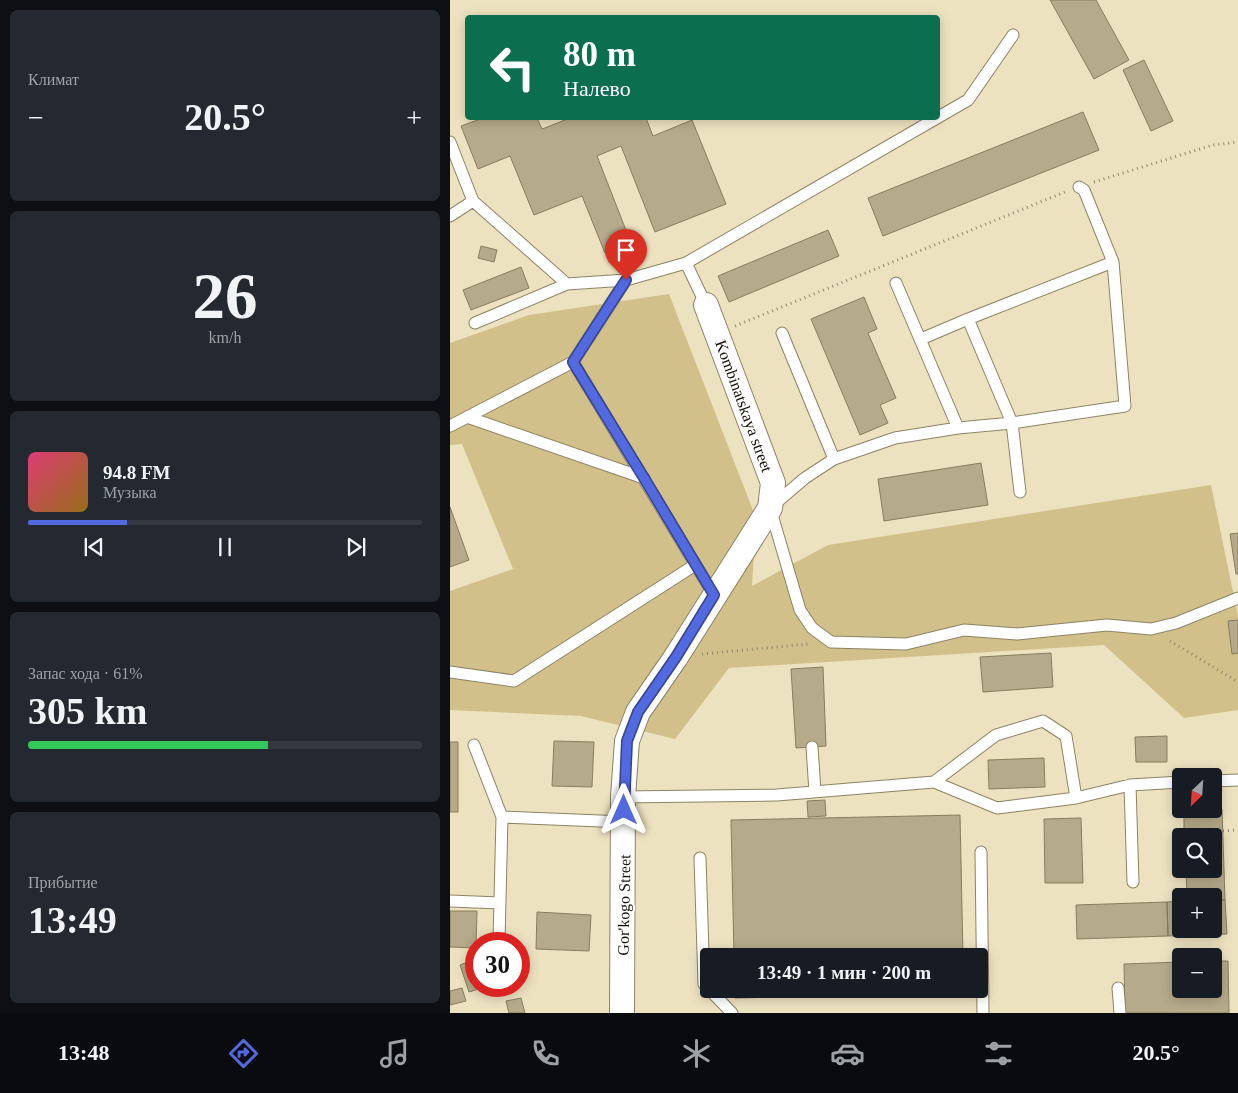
<!DOCTYPE html>
<html lang="ru">
<head>
<meta charset="utf-8">
<style>
	:root { --surface:#171b24; --page:#242831; --text:#f1f3f6; --muted:#9ea1a6; --line:#363941; --accent:#5369df }
	body { margin:0; font-family:"Times New Roman",serif; background:var(--page); color:var(--text); height:100vh; display:flex; flex-direction:column; font-size:19px; white-space:nowrap }
	* { box-sizing:border-box; margin:0 }
	p { font-size:16px; color:var(--muted) }
	.icon { flex:none; width:28px; height:28px; fill:none; stroke:currentColor; stroke-width:2; stroke-linecap:round; stroke-linejoin:round }
	.map { position:relative; flex:1; overflow:hidden }
	.side { display:flex; flex-direction:column; gap:10px; padding:10px; background:#0d0f14; width:450px }
	.side>* { flex:none }
	.hud { position:absolute; left:15px; top:15px; width:475px; height:105px; border-radius:5px; box-shadow:0 2px 12px #0003; background:#0b6e4f; color:#fff; overflow:hidden }
	.needle { width:32px; rotate:205deg }
	.fabs { position:absolute; left:722px; top:768px; display:grid; gap:10px }
	.fabs a { display:grid; place-items:center; width:50px; height:50px; border-radius:5px; background:var(--surface); box-shadow:0 2px 12px #0003; font-size:25px }
	.speed { position:absolute; left:15px; top:932px; display:flex; gap:10px; font-size:25px; font-weight:700; text-align:center }
	.speed>* { display:grid; place-content:center; width:65px; height:65px; border-radius:50%; background:var(--surface); box-shadow:0 2px 12px #0003; line-height:1 }
	.speed .limit { border:8px solid #d22; background:#fff; color:#111 }
	.pin { position:absolute; display:grid; place-items:center; width:42px; height:42px; color:#fff; margin:-51px -21px; border-radius:50% 50% 50% 0; rotate:-45deg; box-shadow:0 0 5px #0007 }
	.pin .icon { rotate:45deg }
	.me { position:absolute; width:55px; margin:-28px; rotate:0deg; stroke-linejoin:round; filter:drop-shadow(0 0 4px #0008) }
	.turn { display:flex; align-items:center; gap:18px; height:105px; padding:0 15px; font-size:22px }
	.turn .icon { width:65px; height:65px; stroke-width:2.5 }
	.turn b { display:block; font-size:35px; line-height:42px }
	.big { font-size:38px; font-weight:600; line-height:1.1 }
	.side .widget { flex:1; display:flex; flex-direction:column; justify-content:center; gap:8px; min-width:0; padding:0 18px; border-radius:8px; background:var(--page) }
	.side .dial { align-items:center; gap:0 }
	.dial b { font-size:65px; line-height:1 }
	.song { display:flex; align-items:center; gap:15px }
	.cover { width:60px; height:60px; border-radius:8px; background:linear-gradient(135deg,hsl(340 70% 55%),hsl(40 70% 35%)) }
	.played { height:5px; border-radius:2px; background:linear-gradient(90deg,var(--accent) 25%,var(--line) 25%) }
	.keys { display:flex; justify-content:space-around; direction:ltr }
	.heat { display:flex; justify-content:space-between; align-items:center; font-size:28px; direction:ltr }
	.charge { height:8px; border-radius:4px; background:linear-gradient(90deg,#34c759 61%,var(--line) 0) }
	.trip { position:absolute; left:250px; top:948px; width:288px; height:50px; border-radius:5px; background:var(--surface); box-shadow:0 2px 12px #0003; font-weight:600; line-height:50px; text-align:center }
	.menu { display:flex; height:80px; justify-content:space-around; align-items:center; background:#090b0e; color:var(--muted) }
	.menu .icon { width:35px; height:35px }
	.menu .selected { color:var(--accent) }
	.menu b { font-size:22px; color:var(--text) }
	main { display:flex; flex:1; min-height:0 }
	.map>svg:first-child { display:block }
</style>
</head>
<body>
<main>
<section class="side">
<div class="widget"><p>Климат</p>
<div class="heat"><a>−</a><b class="big">20.5°</b><a>+</a></div>
</div>
<div class="widget dial"><b>26</b><p>km/h</p></div>
<div class="widget">
<div class="song"><i class="cover"></i><div><b>94.8 FM</b><p>Музыка</p></div></div>
<div class="played"></div>
<div class="keys"><svg class="icon" aria-label="previous" viewBox="0 0 24 24"><path d="M18 5L8 12l10 7zM5 5v14"/></svg><svg class="icon" aria-label="pause" viewBox="0 0 24 24"><path d="M8 5v14M16 5v14"/></svg><svg class="icon" aria-label="next" viewBox="0 0 24 24"><path d="M6 5l10 7-10 7zM19 5v14"/></svg></div>
</div>
<div class="widget"><p>Запас хода · 61%</p><b class="big">305 km</b><div class="charge"></div></div>
<div class="widget"><p>Прибытие</p><b class="big">13:49</b></div>
</section>
<div class="map">
<svg width="788" height="1013" viewBox="0 0 788 1013">
	<rect width="100%" height="100%" fill="#ede2c0"/>
	<path fill="#d2c08a" d="M219,294L306,518L302,586L378,545L761,485L788,616V710L734,718L654,645L279,668L225,739L131,716L0,710V591L63,569L12,444L0,445V343L79,315Z"/>
	<path fill="#b5aa8a" stroke="#887d5f" d="M600,0H646L679,60L644,79Z
		M694,60L723,121L701,131L673,70Z
		M633,112L649,150L433,236L418,198Z
		M33,118H87L92,129L120,118H196L203,136L242,120L276,204L205,232L171,146L147,156L181,243L155,253L132,196L84,215L60,156L28,169L11,126Z
		M378,230L389,256L279,302L268,276Z
		M31,246L47,250L44,262L28,258Z
		M71,267L79,288L21,310L13,290Z
		M414,297L427,329L418,333L446,398L430,405L438,423L410,435L361,319Z
		M531,463L538,505L434,521L428,479Z
		M0,507L19,560L0,567Z
		M788,533V574H786L780,534Z
		M788,620V653L782,654L778,621Z
		M601,653L603,687L533,692L530,657Z
		M373,667L376,746L346,748L341,669Z
		M717,736V762H686L685,737Z
		M104,741L144,742L142,787L102,786Z
		M0,742H8V812H0Z
		M594,758L595,787L539,789L538,760Z
		M375,800L376,816L358,817L357,801Z
		M772,809L775,900H764V896H737L736,869H764V836H734V810Z
		M510,815L513,956H284L281,820Z
		M631,818L633,883H595L594,819Z
		M764,900H775L777,934L718,936L717,902L731,901V929H764Z
		M717,902L718,936L627,939L626,905Z
		M0,911H27L26,948L0,947Z
		M87,912L141,915L139,951L86,949Z
		M23,960L26,970V986H32V988L19,992L10,965Z
		M764,961H778L779,1013H675L674,964L731,962V989H764Z
		M12,988L16,1001L0,1005V991Z
		M285,989H514V993L285,998Z
		M71,998L75,1013H59L56,1001Z"/>
	<g fill="none" stroke-linecap="round" stroke-linejoin="round">
		<g stroke="#8d8364" stroke-width="13">
			<path id="service" d="M0,142L23,201
				M0,216L23,201L117,284L176,280L236,263
				M446,283L508,428L445,438L384,459L355,478L320,508L350,610L362,628L381,642L456,644L514,630L567,634L657,625L701,629L726,623L788,598
				M256,305L236,263L518,100L563,35
				M518,319L663,262
				M25,323L117,284
				M332,333L384,459
				M471,339L518,319L562,423L570,492
				M123,362L264,595
				M17,417L194,478
				M0,426L123,362L176,280
				M508,428L562,423L675,406L663,262L634,190L629,187
				M0,672L64,681L245,565
				M24,745L52,817L49,941
				M362,747L365,792
				M764,781L788,780
				M484,782L546,735L593,721L616,736L626,798
				M680,785L683,882
				M173,797L327,795L484,782L547,808L626,798L680,785L731,782
				M52,817L175,822
				M531,852L533,1013
				M250,858L254,984L282,1013
				M0,901L50,903
				M668,988L670,1013"/>
		</g>
		<g stroke="#8d8364" stroke-width="26">
			<path id="minor" d="M172,1013L173,797L177,741L188,712L226,657L320,508L323,483L256,305"/>
		</g>
		<path stroke="#928a72" stroke-width="3" stroke-dasharray="1 4" stroke-linecap="butt" d="M644,182L763,145L788,142
			M285,326L615,192
			M720,641L788,682
			M252,654L358,644
			M773,831L788,830"/>
		<use href="#service" stroke="#fff" stroke-width="11"/>
		<use href="#minor" stroke="#fff" stroke-width="24"/>
	</g>
	<g fill="none" stroke-linecap="round" stroke-linejoin="round">
		<g stroke="#364491" stroke-width="12">
			<path id="route" d="M174,810L177,741L188,712L226,657L264,595L194,478L123,362L176,280"/>
		</g>
		<use href="#route" stroke="#5369df" stroke-width="9"/>
	</g>
	<g text-anchor="middle" dominant-baseline="central" stroke-width="4" stroke-linejoin="round" paint-order="stroke">
		<g font-size="16" fill="#161206" stroke="#fff">
			<text transform="translate(294 406) rotate(70)">Kombinatskaya street</text>
			<text transform="translate(174 905) rotate(-89)">Gor'kogo Street</text>
		</g>
	</g>
</svg>
<div class="fabs">
<a><svg class="needle" viewBox="-14 -14 28 28"><path d="M0-13l5 13h-10z" fill="#e53935"/><path d="M0 13l5-13h-10z" fill="#9ea1a6"/></svg></a>
<a><svg class="icon" aria-label="search" viewBox="0 0 24 24"><circle cx="10" cy="10" r="6"/><path d="M15 15l6 6"/></svg></a>
<a>+</a>
<a>−</a>
</div>
<div class="speed"><div class="limit">30</div></div>
<div class="pin" style="left:176px;top:280px;background:#d93025"><svg class="icon" aria-label="arrive" viewBox="0 0 24 24"><path d="M6 21V4h12l-3 4 3 4H6"/></svg></div>
<svg class="me" style="left:174px;top:810px" viewBox="-20 -20 40 40"><path d="M0-17L14 15 0 8-14 15z" fill="#5369df" stroke="#fff" stroke-width="4"/></svg>
<div class="trip">13:49 · 1 мин · 200 m</div>
<div class="hud">
<div class="turn"><svg class="icon" aria-label="left" viewBox="0 0 24 24"><path d="M17 20v-9H6M10 6l-5 5 5 5"/></svg><div><b>80 m</b>Налево</div></div>
</div>
</div>
</main>
<nav class="menu">
<b>13:48</b>
<svg class="icon selected" aria-label="directions" viewBox="0 0 24 24"><path d="M12 3l9 9-9 9-9-9zM9 14v-3h6M13 9l2 2-2 2"/></svg>
<svg class="icon" aria-label="music" viewBox="0 0 24 24"><path d="M9 18V5l10-2v13"/><circle cx="6" cy="18" r="3"/><circle cx="16" cy="16" r="3"/></svg>
<svg class="icon" aria-label="phone" viewBox="0 0 24 24"><path d="M5 4h4l2 5-3 2q2 4 5 5l2-3 5 2v4C11 20 4 13 5 4z"/></svg>
<svg class="icon" aria-label="climate" viewBox="0 0 24 24"><path d="M12 3v18M4 7l16 10M4 17L20 7"/></svg>
<svg class="icon" aria-label="car" viewBox="0 0 24 24"><path d="M5 17H2v-5l4-1 3-4h7l3 4 3 1v5h-3M9 17h6M6 11h13"/><circle cx="7" cy="17" r="2"/><circle cx="17" cy="17" r="2"/></svg>
<svg class="icon" aria-label="filters" viewBox="0 0 24 24"><path d="M4 7h16M4 17h16"/><circle cx="9" cy="7" r="2"/><circle cx="15" cy="17" r="2"/></svg>
<b>20.5°</b>
</nav>
</body>
</html>
